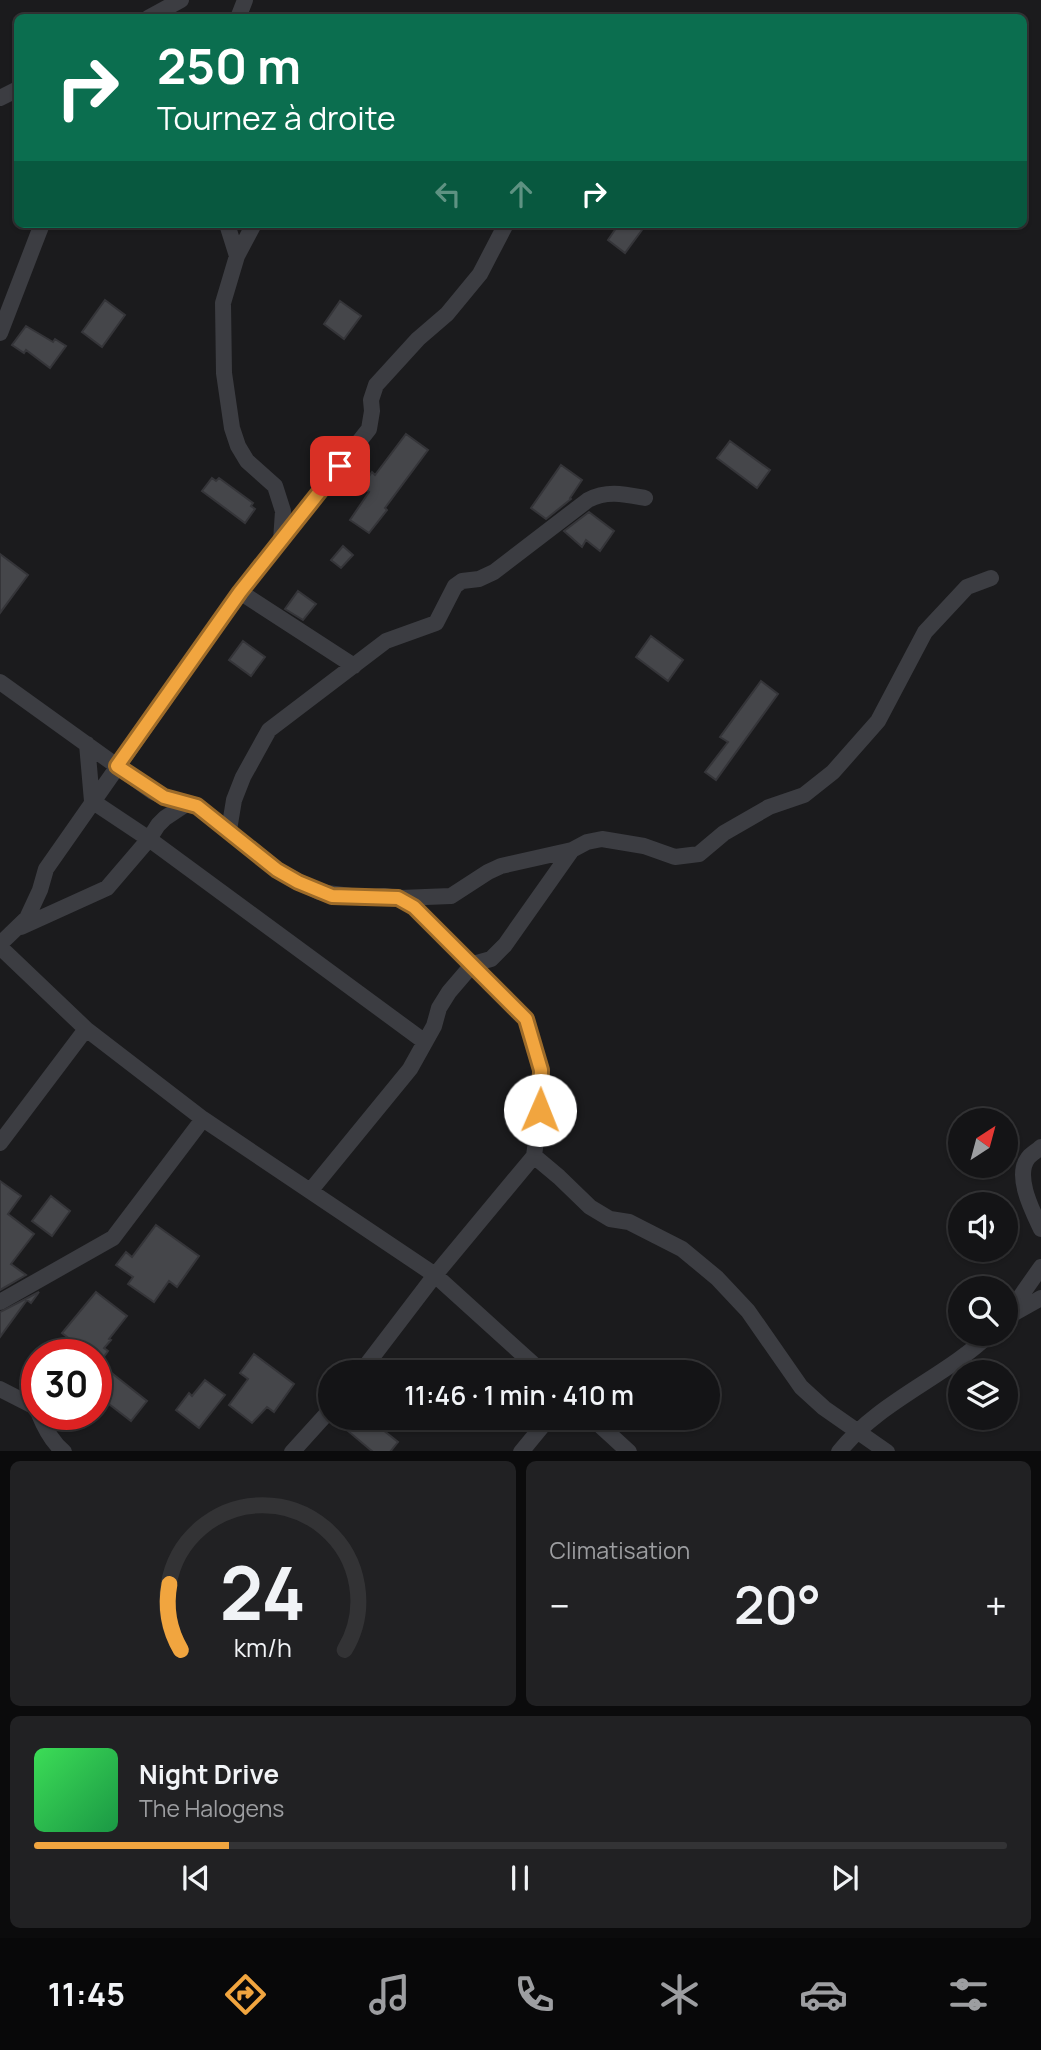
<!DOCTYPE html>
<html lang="fr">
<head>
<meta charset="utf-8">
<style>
	:root { --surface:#141416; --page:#212123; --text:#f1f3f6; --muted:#9d9ea1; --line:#333335; --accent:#f1a53f }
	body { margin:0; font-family:Manrope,sans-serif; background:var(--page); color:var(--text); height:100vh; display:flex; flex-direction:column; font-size:26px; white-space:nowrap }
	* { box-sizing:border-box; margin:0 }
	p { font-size:23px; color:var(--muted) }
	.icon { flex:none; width:38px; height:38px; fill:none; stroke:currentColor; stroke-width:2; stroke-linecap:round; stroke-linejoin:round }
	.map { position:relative; height:1451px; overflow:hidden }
	.side { display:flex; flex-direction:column; gap:10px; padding:10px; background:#0b0b0c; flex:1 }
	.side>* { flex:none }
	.top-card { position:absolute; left:14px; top:14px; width:1013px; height:214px; border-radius:10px; box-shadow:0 2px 5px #0004,0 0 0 2px var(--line); background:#0b6e4f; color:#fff; overflow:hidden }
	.needle { width:46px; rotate:36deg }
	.controls { position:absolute; left:948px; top:1108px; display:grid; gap:14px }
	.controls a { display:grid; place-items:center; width:70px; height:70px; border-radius:50%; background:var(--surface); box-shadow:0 2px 5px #0004,0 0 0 2px var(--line); font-size:35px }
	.speed { position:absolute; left:21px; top:1339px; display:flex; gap:14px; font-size:35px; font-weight:700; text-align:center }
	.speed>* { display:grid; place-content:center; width:91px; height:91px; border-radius:50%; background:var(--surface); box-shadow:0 2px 5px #0004,0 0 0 2px var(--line); line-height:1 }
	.speed .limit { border:10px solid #d22; background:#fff; color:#111 }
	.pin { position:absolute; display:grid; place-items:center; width:60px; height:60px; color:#fff; margin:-30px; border-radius:14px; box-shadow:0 4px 10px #0006 }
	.me { position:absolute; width:77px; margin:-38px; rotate:1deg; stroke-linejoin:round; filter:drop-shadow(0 0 5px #0008) }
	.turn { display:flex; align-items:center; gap:24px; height:147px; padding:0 28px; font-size:32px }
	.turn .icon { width:91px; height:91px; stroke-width:2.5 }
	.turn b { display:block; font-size:49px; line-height:60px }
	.lanes { display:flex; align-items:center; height:66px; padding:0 28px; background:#0003; justify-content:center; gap:35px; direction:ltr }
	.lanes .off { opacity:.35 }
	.big { font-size:52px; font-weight:600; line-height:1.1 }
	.side .tile { flex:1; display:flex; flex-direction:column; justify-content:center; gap:10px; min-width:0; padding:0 24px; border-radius:10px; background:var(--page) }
	.side .dial { align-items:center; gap:0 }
	.dial svg { height:182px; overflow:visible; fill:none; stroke:var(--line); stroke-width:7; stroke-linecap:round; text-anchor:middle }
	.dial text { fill:var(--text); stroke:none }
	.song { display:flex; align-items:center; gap:21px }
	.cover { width:84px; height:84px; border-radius:10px; background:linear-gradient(135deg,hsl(130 70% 55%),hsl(140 70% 35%)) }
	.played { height:7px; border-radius:4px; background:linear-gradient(90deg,var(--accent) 20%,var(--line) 20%) }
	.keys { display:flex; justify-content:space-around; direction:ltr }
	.heat { display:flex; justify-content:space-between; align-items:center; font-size:38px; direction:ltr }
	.side .tiles { flex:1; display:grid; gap:10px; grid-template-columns:1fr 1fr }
	.tile:last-child { grid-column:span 2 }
	.trip { position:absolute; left:318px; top:1360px; width:402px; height:70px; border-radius:35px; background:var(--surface); box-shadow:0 2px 5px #0004,0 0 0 2px var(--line); font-weight:600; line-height:70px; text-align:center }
	.menu { display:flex; height:112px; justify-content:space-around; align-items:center; background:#080809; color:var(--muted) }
	.menu .icon { width:49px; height:49px }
	.menu .current { color:var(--accent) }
	.menu b { font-size:32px; color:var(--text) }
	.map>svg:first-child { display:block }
</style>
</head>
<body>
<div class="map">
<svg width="1041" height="1452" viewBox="0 0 1041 1452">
	<rect width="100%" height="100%" fill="#1b1b1d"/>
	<path fill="#45464a" stroke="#353539" stroke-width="2" d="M619,224H635L642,230L625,253L608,240Z
		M105,300L125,315L102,347L82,332Z
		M340,301L361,316L344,339L324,324Z
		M26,326L53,342L55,339L66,346L50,368L26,350L24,353L12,345Z
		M406,434L428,450L385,508L387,510L369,533L350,520L369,492L362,486L372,472L375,475Z
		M730,441L770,470L757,488L717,458Z
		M561,465L582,480L570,498L571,499L546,519L531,508Z
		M212,478L216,481L219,478L253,503L251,506L255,509L245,523L202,491Z
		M589,512L614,531L600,551L586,540L582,547L564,531Z
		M343,546L353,555L341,568L331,560Z
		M0,554L28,575L0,613Z
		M298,591L316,604L303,620L285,609Z
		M651,636L683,660L668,681L636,657Z
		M243,641L265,657L251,676L229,660Z
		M761,681L778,694L716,780L705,772L728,742L720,737Z
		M0,1181L21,1196L8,1214L34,1234L11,1264L26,1275L0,1290Z
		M51,1196L70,1211L52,1236L32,1221Z
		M156,1225L199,1256L177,1287L169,1281L154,1302L128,1284L133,1277L116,1265L126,1252L132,1257Z
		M39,1292L31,1303L27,1300L0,1337V1312Z
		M96,1292L127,1316L109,1339L111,1340L104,1348L108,1351L100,1362L96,1359V1354H89L62,1333Z
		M254,1354L294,1384L274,1412L267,1407L252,1423L229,1405L248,1379L240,1373Z
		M104,1367L147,1401L131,1421L96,1394V1376Z
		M205,1380L225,1395L199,1428L176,1410L189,1393L192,1396Z
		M359,1418H368L398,1442L390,1452H373L348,1431Z"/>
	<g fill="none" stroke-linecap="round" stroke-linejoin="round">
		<path stroke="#3c3d42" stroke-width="16" d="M148,18L181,0
			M238,18L245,0
			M0,98L18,89
			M237,256L254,224
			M0,333L42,224
			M281,541L369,429L372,411L371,400L376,385L418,339L447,314L480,274L506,224
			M240,592L354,666
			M0,682L153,792L175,802L196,806L277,870L319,892L367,898L384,896L398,898L414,907L526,1019L541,1070L540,1110L534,1156L435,1275L203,1119L86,1029L0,947
			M87,744L92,801L149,839L425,1042
			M229,830L234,800L243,777L269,730L386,641L436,623L455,586L462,581L479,579L494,572L588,500C607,490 624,494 645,498
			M400,898L451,896L488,872L501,866L572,850
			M21,927L107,888L149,839L158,825L165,818L186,804
			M0,944L27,918L40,890L46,869L240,592L281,541L283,511L275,486L247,461L238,446L232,428L224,373L223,303L237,256L227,224
			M0,1143L86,1029
			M1041,1147C1037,1151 1031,1154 1028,1158C1014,1176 1033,1212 1041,1229
			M534,1156L559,1177L590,1207L610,1219L629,1222L682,1249L717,1278L748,1311L801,1387L824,1408L887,1452
			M311,1190L410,1069L434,1026L439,1008L449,992L473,964L491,959L505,945L572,850L587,842L602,839L644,846L675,857L699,854L724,833L769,807L804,795L833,772L878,721L925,632L967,587L991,578
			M0,1302L113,1238L203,1119
			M1009,1316L1041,1298
			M1006,1317L1041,1267
			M361,1372L435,1275L542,1372
			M0,1389L37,1408
			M39,1414C45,1429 52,1442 64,1452
			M592,1418L629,1452
			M292,1452L331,1409
			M521,1452L549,1418
			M839,1452C879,1401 944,1378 990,1334"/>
	</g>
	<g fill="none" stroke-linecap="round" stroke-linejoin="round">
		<g stroke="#9d6b29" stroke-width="18">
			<path id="route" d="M340,466L240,592L117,766L164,797L197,806L277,870L298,882L332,896L398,898L414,907L526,1019L541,1070L540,1110"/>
		</g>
		<use href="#route" stroke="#f1a53f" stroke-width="12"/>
	</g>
</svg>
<div class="controls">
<a><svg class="needle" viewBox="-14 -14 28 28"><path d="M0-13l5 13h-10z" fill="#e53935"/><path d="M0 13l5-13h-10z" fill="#9d9ea1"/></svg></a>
<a><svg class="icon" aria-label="sound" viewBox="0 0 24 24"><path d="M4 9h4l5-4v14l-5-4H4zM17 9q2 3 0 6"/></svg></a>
<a><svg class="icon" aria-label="search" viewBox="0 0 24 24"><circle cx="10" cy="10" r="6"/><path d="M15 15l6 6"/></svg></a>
<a><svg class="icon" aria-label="layers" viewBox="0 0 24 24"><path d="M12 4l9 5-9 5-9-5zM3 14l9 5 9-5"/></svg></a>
</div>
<div class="speed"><div class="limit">30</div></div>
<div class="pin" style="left:340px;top:466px;background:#d93025"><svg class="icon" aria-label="arrive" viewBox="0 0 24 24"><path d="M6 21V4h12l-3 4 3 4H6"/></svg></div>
<svg class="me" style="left:540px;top:1110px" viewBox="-20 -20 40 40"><circle r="19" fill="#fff"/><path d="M0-13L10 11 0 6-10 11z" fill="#f1a53f"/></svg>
<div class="trip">11:46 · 1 min · 410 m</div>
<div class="top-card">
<div class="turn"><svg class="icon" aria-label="right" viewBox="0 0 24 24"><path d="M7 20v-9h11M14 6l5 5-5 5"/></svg><div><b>250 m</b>Tournez à droite</div></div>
<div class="lanes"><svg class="icon off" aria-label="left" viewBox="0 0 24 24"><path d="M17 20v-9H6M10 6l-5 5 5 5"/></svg><svg class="icon off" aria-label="ahead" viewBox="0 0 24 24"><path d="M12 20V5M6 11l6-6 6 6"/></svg><svg class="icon" aria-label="right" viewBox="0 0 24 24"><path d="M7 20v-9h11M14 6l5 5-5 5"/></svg></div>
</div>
</div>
<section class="side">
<div class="tiles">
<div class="tile dial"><svg viewBox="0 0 100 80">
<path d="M14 69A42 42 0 1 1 86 69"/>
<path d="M14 69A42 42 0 0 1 9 40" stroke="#f1a53f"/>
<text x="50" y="56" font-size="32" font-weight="700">24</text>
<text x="50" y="72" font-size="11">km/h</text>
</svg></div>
<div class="tile"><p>Climatisation</p>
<div class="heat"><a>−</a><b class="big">20°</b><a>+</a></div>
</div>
<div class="tile">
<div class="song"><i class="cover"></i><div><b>Night Drive</b><p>The Halogens</p></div></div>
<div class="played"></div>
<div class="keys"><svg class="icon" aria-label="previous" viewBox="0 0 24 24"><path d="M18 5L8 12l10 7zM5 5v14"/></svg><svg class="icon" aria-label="pause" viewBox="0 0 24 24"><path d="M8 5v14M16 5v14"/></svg><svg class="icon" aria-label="next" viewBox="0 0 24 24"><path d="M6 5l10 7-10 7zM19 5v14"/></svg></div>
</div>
</div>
</section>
<nav class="menu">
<b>11:45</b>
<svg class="icon current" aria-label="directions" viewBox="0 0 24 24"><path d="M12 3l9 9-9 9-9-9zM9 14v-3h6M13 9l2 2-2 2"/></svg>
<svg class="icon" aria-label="music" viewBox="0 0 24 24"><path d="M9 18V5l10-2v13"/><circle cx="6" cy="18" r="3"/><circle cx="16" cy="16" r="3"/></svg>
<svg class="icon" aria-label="phone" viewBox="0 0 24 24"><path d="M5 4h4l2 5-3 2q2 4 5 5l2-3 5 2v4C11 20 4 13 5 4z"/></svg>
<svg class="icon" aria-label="climate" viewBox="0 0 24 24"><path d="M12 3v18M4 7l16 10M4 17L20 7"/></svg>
<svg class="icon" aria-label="car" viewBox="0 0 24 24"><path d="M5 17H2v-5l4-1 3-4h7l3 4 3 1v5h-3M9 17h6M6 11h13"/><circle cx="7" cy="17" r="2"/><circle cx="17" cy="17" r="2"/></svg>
<svg class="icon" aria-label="filters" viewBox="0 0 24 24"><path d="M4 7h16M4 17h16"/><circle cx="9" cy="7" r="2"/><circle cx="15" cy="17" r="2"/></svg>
</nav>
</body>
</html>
